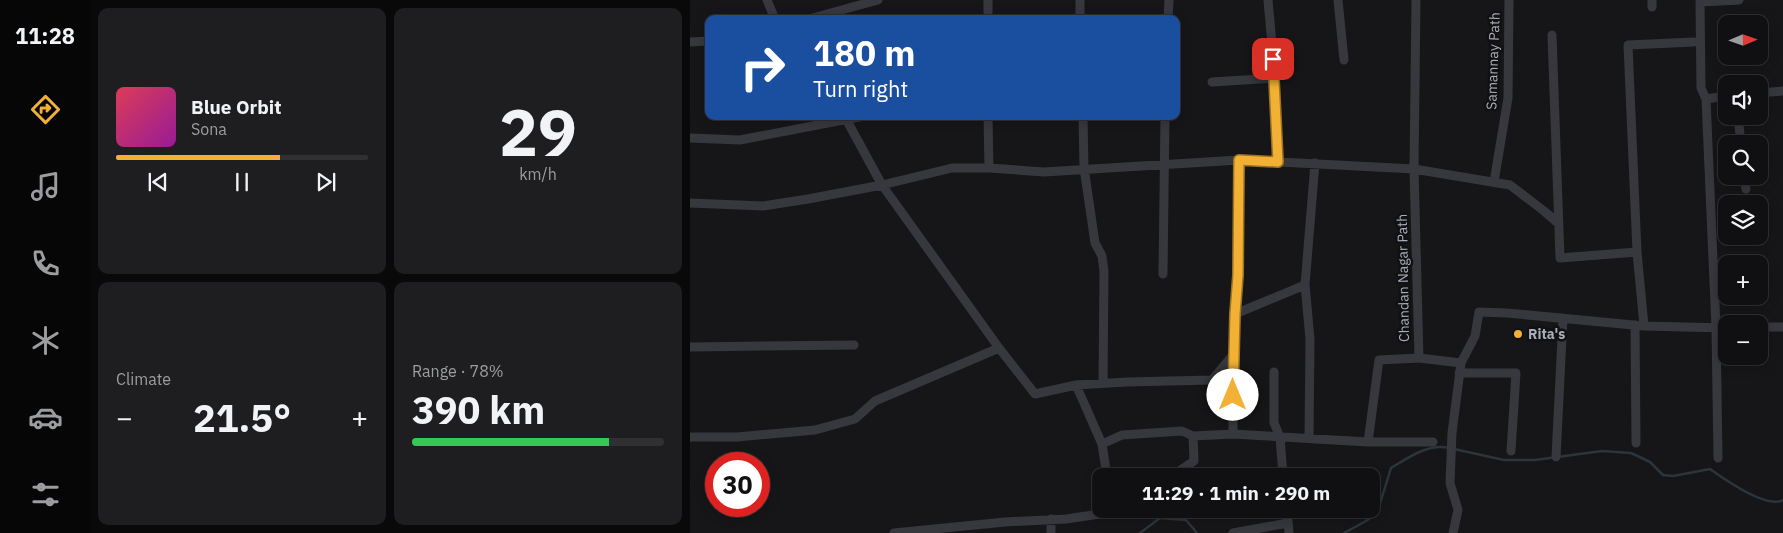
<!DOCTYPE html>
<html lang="en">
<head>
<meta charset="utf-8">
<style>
	:root { --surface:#101012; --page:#1e1e20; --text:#f1f3f6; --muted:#9c9d9f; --line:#303032; --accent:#f2b134 }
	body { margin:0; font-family:"IBM Plex Sans",sans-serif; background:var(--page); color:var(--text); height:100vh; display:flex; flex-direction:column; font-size:19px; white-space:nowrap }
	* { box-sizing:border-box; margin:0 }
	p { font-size:16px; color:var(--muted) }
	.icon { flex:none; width:28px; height:28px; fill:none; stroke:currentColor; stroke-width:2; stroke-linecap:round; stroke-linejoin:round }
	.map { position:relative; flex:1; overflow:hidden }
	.side { display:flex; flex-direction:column; gap:8px; padding:8px; background:#09090a; width:600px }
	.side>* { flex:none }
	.guide { position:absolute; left:15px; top:15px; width:475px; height:105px; border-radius:10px; box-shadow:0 2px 12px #0003,0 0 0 1px var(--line); background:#1a4fa0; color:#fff; overflow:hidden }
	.needle { width:32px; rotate:88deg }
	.fabs { position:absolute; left:1028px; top:15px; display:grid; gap:10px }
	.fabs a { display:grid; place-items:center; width:50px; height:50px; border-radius:10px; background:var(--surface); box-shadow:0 2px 12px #0003,0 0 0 1px var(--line); font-size:25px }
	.speed { position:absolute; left:15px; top:452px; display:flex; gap:10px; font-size:25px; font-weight:700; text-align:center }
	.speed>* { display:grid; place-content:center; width:65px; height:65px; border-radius:50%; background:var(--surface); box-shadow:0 2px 12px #0003,0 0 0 1px var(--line); line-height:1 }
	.speed .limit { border:8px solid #d22; background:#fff; color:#111 }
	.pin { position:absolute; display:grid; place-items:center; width:42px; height:42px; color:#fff; margin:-21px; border-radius:10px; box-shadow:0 2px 8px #0006 }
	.me { position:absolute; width:55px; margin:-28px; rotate:0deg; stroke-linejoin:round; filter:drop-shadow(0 0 4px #0008) }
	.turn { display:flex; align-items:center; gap:18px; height:105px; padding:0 25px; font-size:22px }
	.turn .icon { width:65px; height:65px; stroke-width:2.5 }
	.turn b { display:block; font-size:35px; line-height:42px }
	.big { font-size:38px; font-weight:700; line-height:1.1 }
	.side .widget { flex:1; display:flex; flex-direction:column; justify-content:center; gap:8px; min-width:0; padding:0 18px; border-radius:10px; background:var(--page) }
	.side .dial { align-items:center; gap:0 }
	.dial b { font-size:65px; line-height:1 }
	.song { display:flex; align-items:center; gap:15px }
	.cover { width:60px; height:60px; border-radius:8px; background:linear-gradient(135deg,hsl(350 70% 55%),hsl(300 70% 35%)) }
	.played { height:5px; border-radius:2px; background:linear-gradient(90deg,var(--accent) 65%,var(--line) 65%) }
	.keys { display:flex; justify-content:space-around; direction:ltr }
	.heat { display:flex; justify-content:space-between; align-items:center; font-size:28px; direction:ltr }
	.charge { height:8px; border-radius:4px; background:linear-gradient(90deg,#34c759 78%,var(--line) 0) }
	.side .tiles { flex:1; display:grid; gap:8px; grid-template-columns:repeat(2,1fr) }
	.trip { position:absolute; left:402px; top:468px; width:288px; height:50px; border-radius:10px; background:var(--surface); box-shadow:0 2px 12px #0003,0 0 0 1px var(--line); font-weight:700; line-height:50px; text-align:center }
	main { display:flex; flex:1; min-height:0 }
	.tab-bar { display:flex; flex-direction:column; width:90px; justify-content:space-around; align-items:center; background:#060607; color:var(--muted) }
	.tab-bar .icon { width:35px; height:35px }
	.tab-bar .selected { color:var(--accent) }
	.tab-bar b { font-size:22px; color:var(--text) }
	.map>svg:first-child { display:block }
</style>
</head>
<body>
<main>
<nav class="tab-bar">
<b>11:28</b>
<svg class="icon selected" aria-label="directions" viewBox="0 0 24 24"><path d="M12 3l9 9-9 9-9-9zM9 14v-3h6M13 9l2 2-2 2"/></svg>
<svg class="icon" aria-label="music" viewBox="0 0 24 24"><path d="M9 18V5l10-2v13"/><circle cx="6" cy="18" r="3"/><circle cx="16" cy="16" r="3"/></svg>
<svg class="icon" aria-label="phone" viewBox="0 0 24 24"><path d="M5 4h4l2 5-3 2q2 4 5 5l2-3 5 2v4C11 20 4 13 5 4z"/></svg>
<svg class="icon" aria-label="climate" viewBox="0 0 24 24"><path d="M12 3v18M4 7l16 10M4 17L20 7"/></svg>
<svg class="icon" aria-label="car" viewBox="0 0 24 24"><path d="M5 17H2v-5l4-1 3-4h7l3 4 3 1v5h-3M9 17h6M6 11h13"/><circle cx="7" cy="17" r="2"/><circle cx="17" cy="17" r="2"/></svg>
<svg class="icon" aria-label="filters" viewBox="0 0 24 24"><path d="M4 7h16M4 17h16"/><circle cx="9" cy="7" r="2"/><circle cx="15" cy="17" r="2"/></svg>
</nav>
<section class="side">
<div class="tiles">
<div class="widget">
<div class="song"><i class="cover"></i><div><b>Blue Orbit</b><p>Sona</p></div></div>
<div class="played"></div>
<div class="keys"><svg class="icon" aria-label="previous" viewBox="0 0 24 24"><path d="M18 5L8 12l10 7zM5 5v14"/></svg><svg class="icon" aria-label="pause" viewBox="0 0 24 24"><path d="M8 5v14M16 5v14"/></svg><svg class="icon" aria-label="next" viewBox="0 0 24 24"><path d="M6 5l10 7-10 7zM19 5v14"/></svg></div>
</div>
<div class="widget dial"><b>29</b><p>km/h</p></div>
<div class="widget"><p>Climate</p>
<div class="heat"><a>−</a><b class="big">21.5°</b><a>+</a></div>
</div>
<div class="widget"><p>Range · 78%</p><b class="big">390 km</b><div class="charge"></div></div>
</div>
</section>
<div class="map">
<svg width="1093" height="533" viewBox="0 0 1093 533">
	<rect width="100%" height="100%" fill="#161618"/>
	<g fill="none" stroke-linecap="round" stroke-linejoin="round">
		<path stroke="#2c353c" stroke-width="2.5" d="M764,449L814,460H845L912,451L941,453L960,462L973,475L983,476L1020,469C1034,479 1077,509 1093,500
			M450,533L470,518L496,520L507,533
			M654,533L676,521L687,513L701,468C718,458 738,443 759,448"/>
		<path stroke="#37383d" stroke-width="9" d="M77,0L85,19
			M390,0V19
			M578,0L585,78L588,162
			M648,0L654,60
			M962,0V7
			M119,19L188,0
			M298,19V0
			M478,19L479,0
			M862,35L870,258L947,252L954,326
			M0,42L19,41
			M522,82L585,78
			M1069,93L1093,91
			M1016,99L1036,96
			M298,116L299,168
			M393,116L394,168L405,243L412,256L414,271L413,383
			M1048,116L1051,144
			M156,119L192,185L309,348L345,394L386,385L437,382L522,380L543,355L548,275L549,160
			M0,138L50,140L174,116
			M1054,176L1056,189
			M804,182L818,98L819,0
			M0,203L73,206L118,199L192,185L262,168H299L354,172L549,160L724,169L820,185L854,211L869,224
			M947,252L938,45L1004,42
			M473,274L475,116
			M545,314L615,285
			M945,325L946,443
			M1069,327H1093
			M0,347L164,345
			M729,358L771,363
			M584,372V423L590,437L593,476
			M769,373H826L821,451
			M386,385L412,444L417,476
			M543,434L678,442L689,360L729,358L724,169L726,0
			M0,437H47L125,430L165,419L185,401L309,348
			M619,438L620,339L615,285L625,163
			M678,442H743
			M412,444L432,435L492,431L503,436
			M866,457L873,318
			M1028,458L1026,328L1016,99L1011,88L1010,2L1049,0
			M482,476L504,461L503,436L543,434V355
			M597,509L599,533
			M204,533L315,522L376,519L423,512L429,509
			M361,533V519
			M543,533L598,523
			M763,533L768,510L760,483L762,433L771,363L785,336L789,312L817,313L954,326L1036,328"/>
	</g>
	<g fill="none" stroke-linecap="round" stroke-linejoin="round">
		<g stroke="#9d7322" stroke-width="12">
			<path id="route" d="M543,395L545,314L548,275L549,160L588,162L583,59"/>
		</g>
		<use href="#route" stroke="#f2b134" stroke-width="9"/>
	</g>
	<circle fill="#f2b134" stroke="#111113" stroke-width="2" cx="828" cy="334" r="5"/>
	<g text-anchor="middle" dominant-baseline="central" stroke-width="5" stroke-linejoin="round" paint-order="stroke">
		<g font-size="14" fill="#a8adb8" stroke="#111113">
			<text transform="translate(803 61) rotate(-88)">Samannay Path</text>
			<text transform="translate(713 278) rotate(-91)">Chandan Nagar Path</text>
		</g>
		<g font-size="14" font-weight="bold" fill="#a8adb8" stroke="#111113" text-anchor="start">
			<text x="838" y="334">Rita's</text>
		</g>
	</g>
</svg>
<div class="fabs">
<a><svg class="needle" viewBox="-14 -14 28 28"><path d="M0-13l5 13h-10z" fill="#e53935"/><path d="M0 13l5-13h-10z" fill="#9c9d9f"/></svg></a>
<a><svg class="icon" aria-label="sound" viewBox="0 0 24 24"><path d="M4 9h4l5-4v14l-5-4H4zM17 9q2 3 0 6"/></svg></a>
<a><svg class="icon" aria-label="search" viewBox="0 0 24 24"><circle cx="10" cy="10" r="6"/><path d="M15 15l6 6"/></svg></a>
<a><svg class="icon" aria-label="layers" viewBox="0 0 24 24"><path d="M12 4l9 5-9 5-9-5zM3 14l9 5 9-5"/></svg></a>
<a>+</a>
<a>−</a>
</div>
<div class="speed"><div class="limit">30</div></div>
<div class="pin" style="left:583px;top:59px;background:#d93025"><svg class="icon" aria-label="arrive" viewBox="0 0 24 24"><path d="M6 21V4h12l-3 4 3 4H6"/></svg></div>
<svg class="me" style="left:543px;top:395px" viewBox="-20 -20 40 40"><circle r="19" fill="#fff"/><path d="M0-13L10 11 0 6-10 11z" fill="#f2b134"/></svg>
<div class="trip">11:29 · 1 min · 290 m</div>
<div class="guide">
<div class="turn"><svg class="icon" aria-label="right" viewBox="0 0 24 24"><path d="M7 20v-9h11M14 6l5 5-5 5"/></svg><div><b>180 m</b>Turn right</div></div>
</div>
</div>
</main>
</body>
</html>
